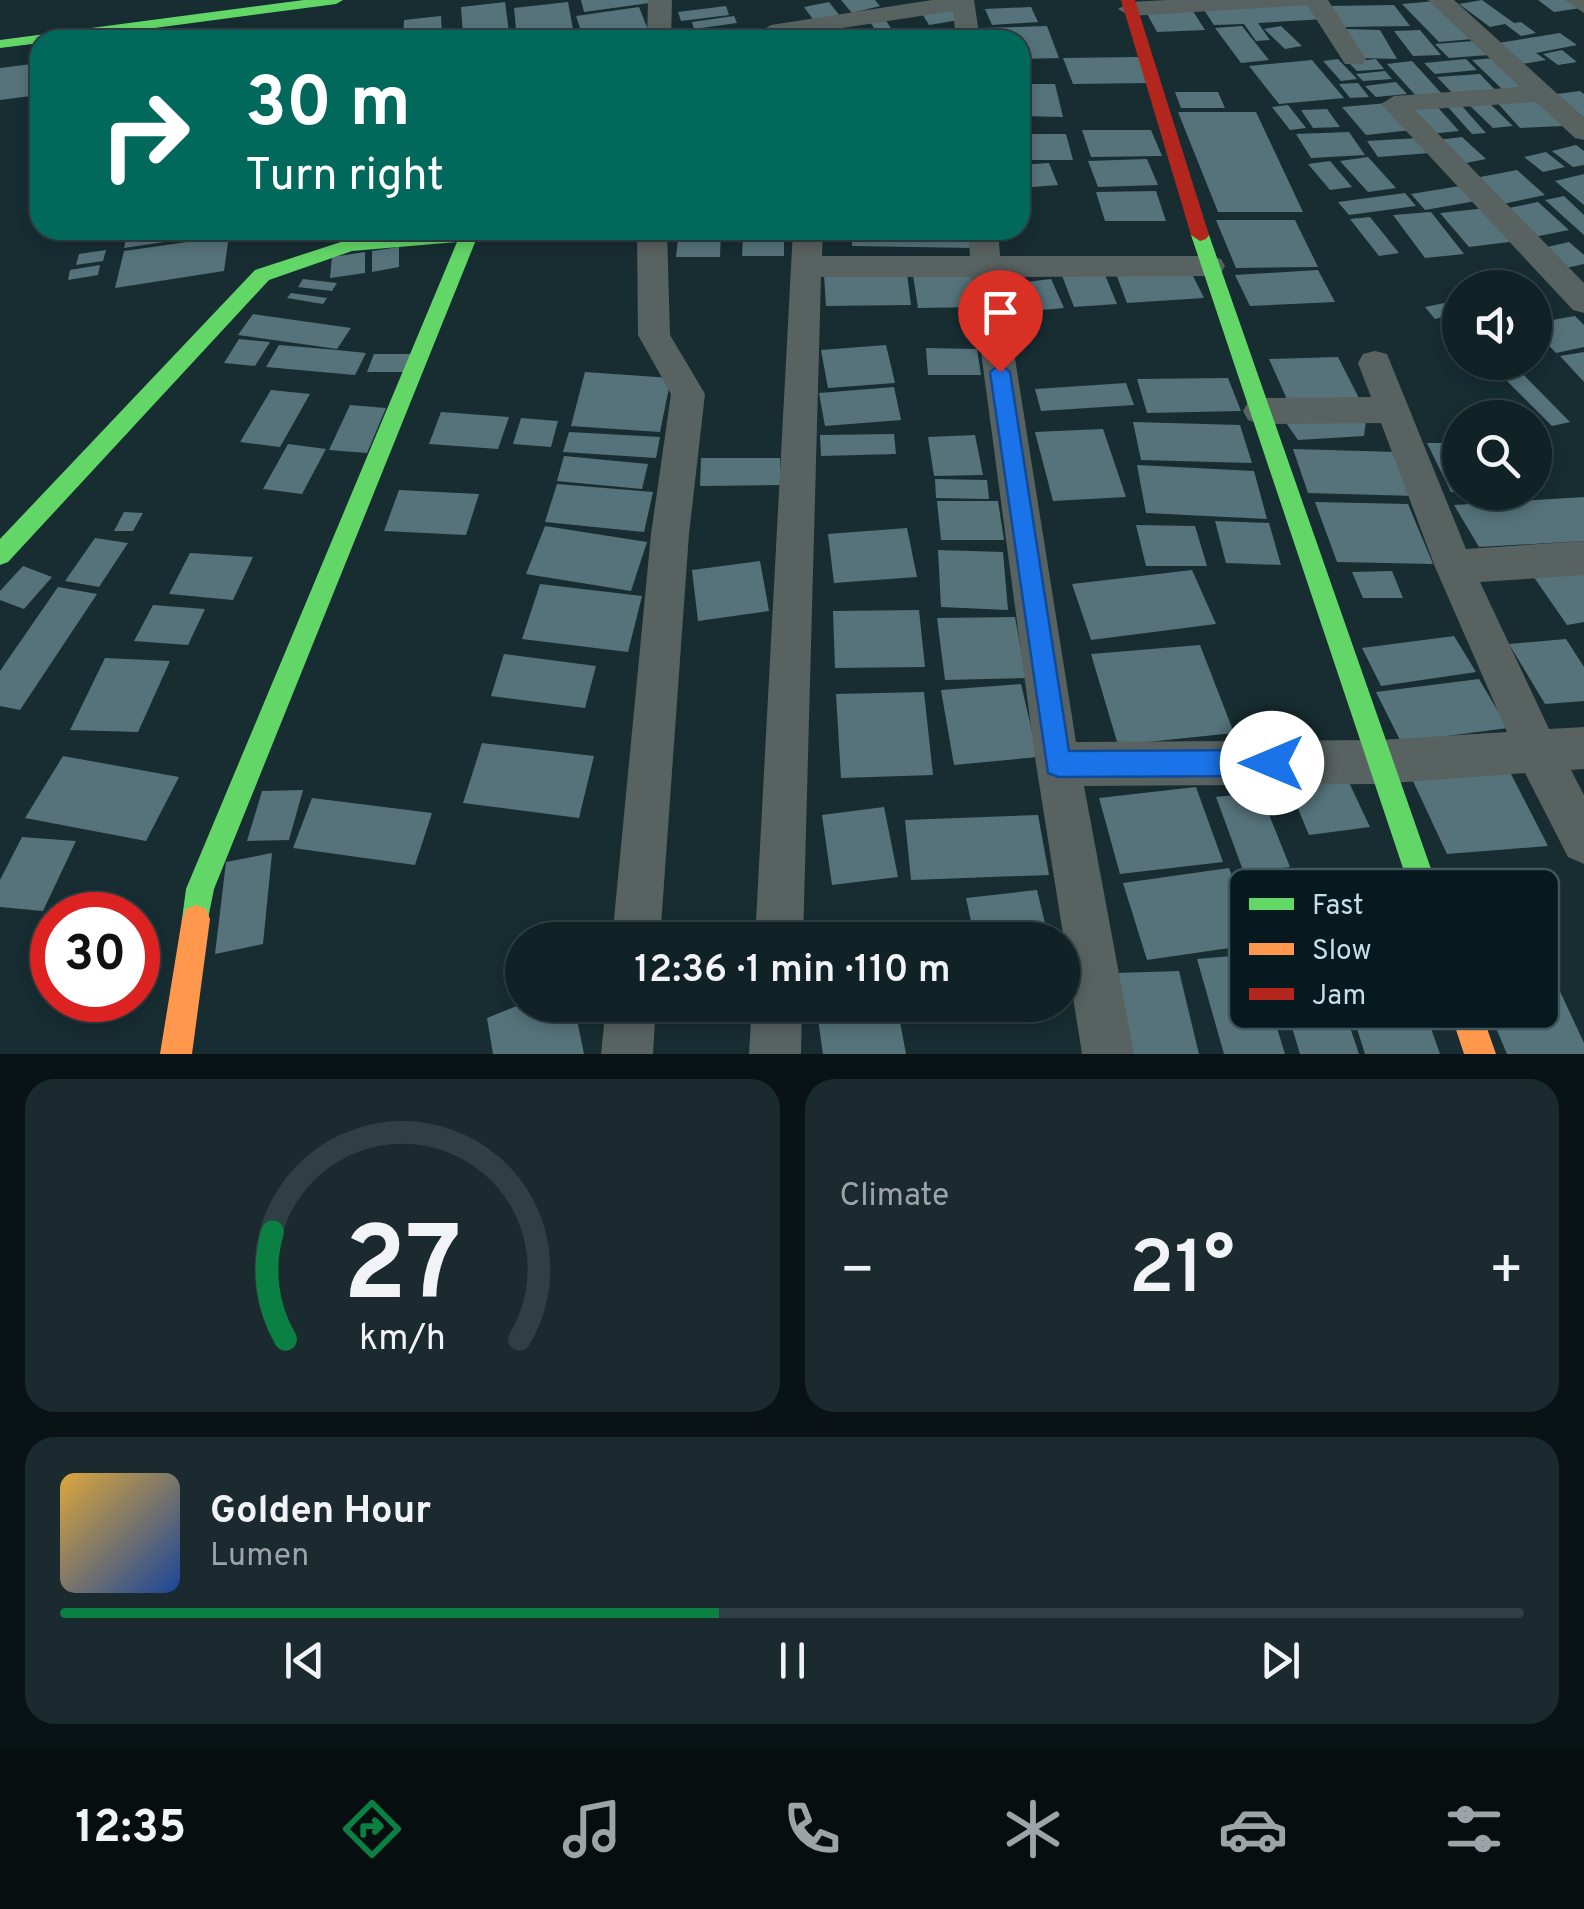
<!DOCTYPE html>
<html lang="en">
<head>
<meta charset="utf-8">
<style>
	:root { --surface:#112226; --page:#1a2a2e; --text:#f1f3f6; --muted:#9ca4a7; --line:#303f43; --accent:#0b8043 }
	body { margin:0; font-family:Overpass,sans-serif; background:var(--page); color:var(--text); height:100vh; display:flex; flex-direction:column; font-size:38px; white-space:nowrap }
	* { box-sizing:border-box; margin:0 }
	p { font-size:32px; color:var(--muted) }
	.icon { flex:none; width:55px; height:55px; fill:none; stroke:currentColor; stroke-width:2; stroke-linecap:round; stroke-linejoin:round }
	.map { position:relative; height:1054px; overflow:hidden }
	.drawer { display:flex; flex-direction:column; gap:25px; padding:25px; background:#091315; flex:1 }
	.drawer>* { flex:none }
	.guide { position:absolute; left:30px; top:30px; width:1000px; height:210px; border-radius:30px; box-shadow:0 5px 15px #0003,0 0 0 2px var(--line); background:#00695c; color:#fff; overflow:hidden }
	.tools { position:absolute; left:1442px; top:270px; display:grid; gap:20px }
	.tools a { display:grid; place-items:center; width:110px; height:110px; border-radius:50%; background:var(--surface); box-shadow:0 5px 15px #0003,0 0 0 2px var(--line); font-size:50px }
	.speed { position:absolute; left:30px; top:892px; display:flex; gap:20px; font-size:50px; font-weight:700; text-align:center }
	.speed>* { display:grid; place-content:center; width:130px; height:130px; border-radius:50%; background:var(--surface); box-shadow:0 5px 15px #0003,0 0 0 2px var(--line); line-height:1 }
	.speed .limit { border:15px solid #d22; background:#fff; color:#111 }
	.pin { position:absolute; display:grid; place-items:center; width:85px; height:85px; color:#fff; margin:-102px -42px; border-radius:50% 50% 50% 0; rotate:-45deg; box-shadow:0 0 10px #0007 }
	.pin .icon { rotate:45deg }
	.me { position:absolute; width:110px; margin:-55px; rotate:270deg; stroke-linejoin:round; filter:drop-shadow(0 0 8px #0008) }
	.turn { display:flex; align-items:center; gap:35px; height:210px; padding:0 50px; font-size:45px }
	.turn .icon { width:130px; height:130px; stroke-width:2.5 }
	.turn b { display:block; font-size:70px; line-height:85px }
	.big { font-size:75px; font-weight:600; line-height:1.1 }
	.drawer .card { flex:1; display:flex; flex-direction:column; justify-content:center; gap:15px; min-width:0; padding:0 35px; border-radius:30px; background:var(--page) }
	.drawer .dial { align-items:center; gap:0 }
	.dial svg { height:260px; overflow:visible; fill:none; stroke:var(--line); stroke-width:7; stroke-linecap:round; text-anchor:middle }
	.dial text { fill:var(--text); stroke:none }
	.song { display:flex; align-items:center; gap:30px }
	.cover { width:120px; height:120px; border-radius:15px; background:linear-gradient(135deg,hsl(40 70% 55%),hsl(220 70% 35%)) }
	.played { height:10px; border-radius:5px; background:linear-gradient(90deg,var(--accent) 45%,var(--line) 45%) }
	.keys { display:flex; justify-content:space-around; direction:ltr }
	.heat { display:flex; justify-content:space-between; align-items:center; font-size:55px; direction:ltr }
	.drawer .tiles { flex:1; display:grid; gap:25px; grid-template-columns:1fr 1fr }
	.card:last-child { grid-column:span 2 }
	.trip { position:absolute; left:505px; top:922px; width:575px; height:100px; border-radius:50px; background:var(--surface); box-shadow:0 5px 15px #0003,0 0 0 2px var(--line); font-weight:600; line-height:100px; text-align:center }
	.tab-bar { display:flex; height:160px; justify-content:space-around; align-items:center; background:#070e0f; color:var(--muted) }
	.tab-bar .icon { width:70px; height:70px }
	.tab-bar .current { color:var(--accent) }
	.tab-bar b { font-size:45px; color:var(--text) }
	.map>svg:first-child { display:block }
</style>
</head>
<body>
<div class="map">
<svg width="1584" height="1054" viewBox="0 0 1584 1054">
	<rect width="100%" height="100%" fill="#172d32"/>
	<path fill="#56737b" d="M581,0H657V2L584,12Z
		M841,0H875L880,6L852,13Z
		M1482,0L1514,23L1521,22L1536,33L1521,36L1505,24L1490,27L1459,4Z
		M1538,0H1570L1581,8L1554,12Z
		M1435,1L1473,39L1439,42L1402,4Z
		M505,2L510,40H489V33L463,36L461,7Z
		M568,2L575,40H517L514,8Z
		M829,2L840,16L815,22L804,7Z
		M1313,4L1325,19L1258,23L1270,40L1256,41L1244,24L1214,25L1204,10Z
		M1394,5L1410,26L1343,27L1328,6Z
		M726,6L729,15L681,21L678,12Z
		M639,7L650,35L584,40L576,16Z
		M950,7L959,20L929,25L921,12Z
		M1031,7L1038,22L992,25L985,9Z
		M1191,8L1205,30L1157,32L1145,10Z
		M441,16L442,34L403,38L404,20Z
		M734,16L737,23L694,29L692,22Z
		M885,19L896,36L881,38L870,22Z
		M1047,26L1059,58L1020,59V40H985L981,28Z
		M1242,26L1269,60L1241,63L1215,28Z
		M1281,26L1302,46L1285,49L1264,29Z
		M950,28L956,40H926L922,31Z
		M1346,29L1380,30L1397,59L1362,58Z
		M1420,30L1441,55L1413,56L1394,31Z
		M729,31L730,40H689L688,33Z
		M1560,33L1577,45L1536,53L1546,60L1522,64L1498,43Z
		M1474,41L1488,55L1449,58L1435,44Z
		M1562,50L1577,62L1558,65L1543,54Z
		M1138,57L1149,83L1073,84L1063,58Z
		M1495,58L1525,87L1502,89L1472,60Z
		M1338,59L1357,79L1341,81L1323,61Z
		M1376,59L1384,69L1357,71L1348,62Z
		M1466,59L1477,70L1435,74L1424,63Z
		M1312,60L1344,98L1279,104L1249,66Z
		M1412,61L1443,95L1418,98L1387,64Z
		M40,63L38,95L0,100V68Z
		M1385,71L1392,79L1363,81L1356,74Z
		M1480,74L1499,94L1456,97L1437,77Z
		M1396,82L1407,94L1376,97L1365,86Z
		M1358,83L1369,97L1350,98L1339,84Z
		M1020,84H1055L1063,117L1020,116Z
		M1580,91L1584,94V118L1557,94Z
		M1175,92H1218L1225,108H1181Z
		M1535,97L1563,126L1520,128L1494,99Z
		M1485,99L1513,126L1493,128L1465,101Z
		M1388,103L1412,130L1366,135L1342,107Z
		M1434,103L1459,131L1430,134L1405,105Z
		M1288,105L1306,128L1290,130L1272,107Z
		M1461,105L1486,133L1472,134L1447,106Z
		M1327,109L1340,127L1313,128L1301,110Z
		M1178,112H1256L1303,212H1218Z
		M1082,130H1151L1162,156L1091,157Z
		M1349,132L1365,155L1311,158L1296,134Z
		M1020,134H1066L1073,160H1020Z
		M1462,137L1486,159L1461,164L1437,140Z
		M1418,138L1430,153L1378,157L1367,141Z
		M1576,145L1584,151V165L1573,167L1552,151Z
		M1546,152L1565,167L1543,172L1524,157Z
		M1368,157L1396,188L1368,192L1340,161Z
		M1147,159L1158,185L1098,187L1088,161Z
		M1330,161L1352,187L1330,190L1308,164Z
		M1049,163L1058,185L1020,188V165Z
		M1517,170L1545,195L1503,204L1475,178Z
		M1584,174V205L1555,181Z
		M1460,186L1476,201L1425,210L1411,194Z
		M1156,191L1166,221H1105L1096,192Z
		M1405,193L1416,206L1349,215L1338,202Z
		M1564,196L1584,215V235L1545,200Z
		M1538,202L1569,230L1534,237L1504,209Z
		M1487,208L1517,241L1469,247L1440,213Z
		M1431,212L1464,254L1425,258L1393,215Z
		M1370,217L1399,253L1379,256L1350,219Z
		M1216,220H1295L1318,267L1236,268Z
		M67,230H119L63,242Z
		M128,230H231V232L124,248Z
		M679,230H721L720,257H676Z
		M852,230H970L972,248L852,246Z
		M229,236L224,271L115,288L124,251Z
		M743,238H784V256H742Z
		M1569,242L1584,255V264L1566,268L1543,248Z
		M399,247V267L372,272V251Z
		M106,250L103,261L76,265L79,254Z
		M365,252V273L330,278L332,257Z
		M100,265L98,275L68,280L70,270Z
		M1103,270L1117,304L1074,307L1061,273Z
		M1190,270L1204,298L1127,303L1116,274Z
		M1318,270L1335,302L1250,306L1235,275Z
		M907,274L911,305L826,306L824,275Z
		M971,274L978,307L918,308L913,275Z
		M303,279L337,283L332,291L298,287Z
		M1051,279L1064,308L1029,311L1018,283Z
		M291,293L327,298L323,304L287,298Z
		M1454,301L1460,312L1435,319L1425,307Z
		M253,314L351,328L337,349L238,335Z
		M1575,316L1584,325V347L1556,353L1535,331V323Z
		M239,339L270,342L255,366L224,363Z
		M279,345L337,350L366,353L355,375L266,367Z
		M886,345L895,383L828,388L821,350Z
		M926,348L977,349L981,375H928Z
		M1584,352V382L1560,356Z
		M374,354H412L406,372H367Z
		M1338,357L1362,404L1290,406L1269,359Z
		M1514,365L1570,422L1552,426L1496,370Z
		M585,372L671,378L660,432L571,426Z
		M1228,378L1241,411L1147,413L1137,379Z
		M1126,383L1134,405L1041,411L1035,389Z
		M894,387L901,420L825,426L819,393Z
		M271,390L310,394L280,447L240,442Z
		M350,405L386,408L367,453L329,450Z
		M441,412L509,417L498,449L429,444Z
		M521,418L558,421L551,447L513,444Z
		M1284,420H1366L1364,436L1298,440Z
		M1133,422L1240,425L1252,463L1141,460Z
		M1103,429L1126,497L1053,501L1035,432Z
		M569,432L660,437L656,458L563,452Z
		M894,434L896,454L821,456L820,435Z
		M975,435L983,475L934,476L928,437Z
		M1427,443H1460V492H1451Z
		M288,444L326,449L302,494L263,489Z
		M1293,449L1397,452L1415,496L1308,493Z
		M564,456L648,464L642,489L557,481Z
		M701,458H780V485L700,486Z
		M1137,465L1254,471L1267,519L1146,513Z
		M935,479L987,480L989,499L936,498Z
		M557,484L653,492L644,532L545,522Z
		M399,490L479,494L466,535L384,531Z
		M1584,497V541L1479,547L1454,505Z
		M937,501H998L1004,540H941Z
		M1315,502L1408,504L1433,564L1337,562Z
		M124,512L143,513L133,531H114Z
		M1215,521L1269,523L1281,565L1226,563Z
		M1136,525L1195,526L1207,566H1146Z
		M545,526L647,542L631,591L526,574Z
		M907,528L917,577L834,583L828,534Z
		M95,538L128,543L99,587L65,581Z
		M938,550L1003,552L1008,610L941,607Z
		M190,553L253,557L233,600L169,594Z
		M760,561L769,611L698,621L692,570Z
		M1584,565V622L1567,625L1531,573Z
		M23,566L52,577L24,609L0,600V591Z
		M1192,570L1216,624L1091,640L1072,584Z
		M1392,571L1403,598H1363L1352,572Z
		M540,584L642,596L628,652L522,639Z
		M58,587L97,594L20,710L0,706V671Z
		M153,605L205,609L188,645L134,641Z
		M919,610L925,667L835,668L833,611Z
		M1015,617L1026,678L945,680L937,618Z
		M1454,636L1476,672L1381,686L1362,648Z
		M1566,639L1584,667V701L1545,704L1509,644Z
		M1200,645L1234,733L1118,745L1091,654Z
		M504,654L596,666L585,708L491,696Z
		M105,658L170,661L138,732L70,730Z
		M1479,679L1508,728L1401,742L1376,692Z
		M1021,684L1038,757L954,765L941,690Z
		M924,692L933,775L841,778L836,694Z
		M482,743L594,756L579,818L463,803Z
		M63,756L179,777L146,841L25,818Z
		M1509,770L1548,846L1447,854L1412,779Z
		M1344,772L1370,827L1309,835L1286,780Z
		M1196,787L1223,862L1120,874L1099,798Z
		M303,790L289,840L247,841L262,791Z
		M1260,792L1290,867L1244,873L1216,797Z
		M312,798L432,813L415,865L293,848Z
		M884,807L898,877L832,885L822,815Z
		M1038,815L1049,875L911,880L905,820Z
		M22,837L76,841L43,911L0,907V880Z
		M272,853L263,944L215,954L226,862Z
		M1229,868L1257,944L1147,960L1123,883Z
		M1037,890L1049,940H975L966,898Z
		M1538,944L1584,1043V1054H1507L1463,950Z
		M1404,952L1440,1054H1365L1333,953Z
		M1254,954L1285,1054H1224L1197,959Z
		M1326,956L1359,1054H1300L1271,958Z
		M1179,971L1199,1054H1132L1115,973Z
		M522,1004L574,1005L584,1054H493L487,1018Z
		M816,1005H897L906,1054H823Z"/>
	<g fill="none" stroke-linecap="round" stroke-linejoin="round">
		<path fill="#586260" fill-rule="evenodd" d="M648,0H672L671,40H647Z
			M932,0H974L980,40H956L953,11L771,39L759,32L771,25Z
			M1167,0H1328L1366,59L1363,64H1345L1307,5L1130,16L1118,9L1130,2Z
			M1428,0H1454L1584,118V140L1575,138L1536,102L1415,110L1584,283V313L1573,310L1381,104L1394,96L1520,87Z
			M1565,0H1584V13Z
			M637,230H667L670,335L705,394L689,534L660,940H612L651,534L671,394L638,335Z
			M793,230H823L822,256H970L968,230H998L1000,256H1210L1221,259L1225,266L1221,273L1210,276L1002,277L1076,742L1380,740L1507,732L1435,567L1381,423L1260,424L1248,420L1243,411L1248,402L1260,398L1371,397L1358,363L1363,354L1375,351L1387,354L1466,549L1584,541V575L1480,582L1549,729L1584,727V769L1571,770L1584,795V864L1568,857L1525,773L1380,784L1084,786L1134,1054H1082L1036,764L971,277H821L803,940H755Z
			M606,1005H656L653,1054H601Z
			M752,1005H802L801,1054H749Z"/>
		<path fill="#63d668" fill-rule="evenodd" d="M304,0H343L336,4L64,40H40V43L0,48V40Z
			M1200,229L1209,235L1437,886L1433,896L1423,900L1413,896L1409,886L1191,235Z
			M457,230H472L478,235L214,889L206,929L196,933L186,929L182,919L186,889L457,242L352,251L269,280L8,562L0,565V539L255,270L350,239Z"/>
		<path fill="#ff974d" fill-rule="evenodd" d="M1423,872L1433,876L1437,886L1496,1054H1464L1409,886L1413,876Z
			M196,905L206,909L210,919L192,1054H160L182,919L186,909Z"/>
		<path fill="#b3261e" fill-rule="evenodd" d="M1121,0H1135L1209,235L1206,239L1200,241L1191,235Z"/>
	</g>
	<path fill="#1a73e8" stroke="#114b97" stroke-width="2.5" d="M1000,364L1010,372L1069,751L1272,750L1282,754L1286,763L1282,772L1272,776L1058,777L1048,773L990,372Z"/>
	<rect x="1229" y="869" width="330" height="160" rx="15" fill="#05191f" stroke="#3f545b" stroke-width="2.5"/>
	<rect x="1249" y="898" width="45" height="12" fill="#63d668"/>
	<rect x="1249" y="943" width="45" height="12" fill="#ff974d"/>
	<rect x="1249" y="988" width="45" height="12" fill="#b3261e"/>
	<g font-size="28" fill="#c6dfe7">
		<text x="1312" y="914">Fast</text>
		<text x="1312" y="959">Slow</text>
		<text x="1312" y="1004">Jam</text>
	</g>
</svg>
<div class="tools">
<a><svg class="icon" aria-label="sound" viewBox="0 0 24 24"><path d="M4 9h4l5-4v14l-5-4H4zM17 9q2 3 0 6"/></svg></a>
<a><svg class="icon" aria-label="search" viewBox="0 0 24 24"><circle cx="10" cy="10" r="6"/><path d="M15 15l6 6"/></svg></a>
</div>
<div class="speed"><div class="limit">30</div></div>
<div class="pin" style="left:1000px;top:372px;background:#d93025"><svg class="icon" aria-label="arrive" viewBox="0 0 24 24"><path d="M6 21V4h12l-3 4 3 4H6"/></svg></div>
<svg class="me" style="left:1272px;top:763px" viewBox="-20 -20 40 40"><circle r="19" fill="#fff"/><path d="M0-13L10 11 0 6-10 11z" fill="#1a73e8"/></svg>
<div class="trip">12:36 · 1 min · 110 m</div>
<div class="guide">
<div class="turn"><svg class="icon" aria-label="right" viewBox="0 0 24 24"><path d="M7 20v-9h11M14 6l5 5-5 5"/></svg><div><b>30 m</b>Turn right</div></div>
</div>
</div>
<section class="drawer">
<div class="tiles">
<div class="card dial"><svg viewBox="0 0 100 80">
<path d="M14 69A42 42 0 1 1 86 69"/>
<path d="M14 69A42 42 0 0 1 10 36" stroke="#0b8043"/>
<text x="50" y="56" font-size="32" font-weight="700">27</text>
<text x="50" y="72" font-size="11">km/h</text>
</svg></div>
<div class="card"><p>Climate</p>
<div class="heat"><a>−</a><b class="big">21°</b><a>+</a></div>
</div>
<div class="card">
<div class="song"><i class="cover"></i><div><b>Golden Hour</b><p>Lumen</p></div></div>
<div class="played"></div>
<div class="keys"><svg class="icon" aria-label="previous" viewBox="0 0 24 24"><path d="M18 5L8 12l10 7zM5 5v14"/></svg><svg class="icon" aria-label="pause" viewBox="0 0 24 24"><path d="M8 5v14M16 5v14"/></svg><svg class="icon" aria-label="next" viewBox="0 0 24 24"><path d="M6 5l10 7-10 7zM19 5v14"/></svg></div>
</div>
</div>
</section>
<nav class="tab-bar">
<b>12:35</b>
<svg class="icon current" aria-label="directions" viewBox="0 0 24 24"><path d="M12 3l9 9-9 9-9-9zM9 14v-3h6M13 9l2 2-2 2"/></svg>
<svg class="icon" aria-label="music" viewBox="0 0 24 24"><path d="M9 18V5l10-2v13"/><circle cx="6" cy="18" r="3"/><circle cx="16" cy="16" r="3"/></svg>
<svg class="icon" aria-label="phone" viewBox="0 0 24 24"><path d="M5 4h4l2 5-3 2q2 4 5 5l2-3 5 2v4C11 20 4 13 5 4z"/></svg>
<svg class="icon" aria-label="climate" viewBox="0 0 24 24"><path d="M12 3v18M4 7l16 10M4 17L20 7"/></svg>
<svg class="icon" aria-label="car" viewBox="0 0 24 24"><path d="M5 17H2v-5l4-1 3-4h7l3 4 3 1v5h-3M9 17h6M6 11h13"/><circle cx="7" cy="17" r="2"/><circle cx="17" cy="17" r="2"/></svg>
<svg class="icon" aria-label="filters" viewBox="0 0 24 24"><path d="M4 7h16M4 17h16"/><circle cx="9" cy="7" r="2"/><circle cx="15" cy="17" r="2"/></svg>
</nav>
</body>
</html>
